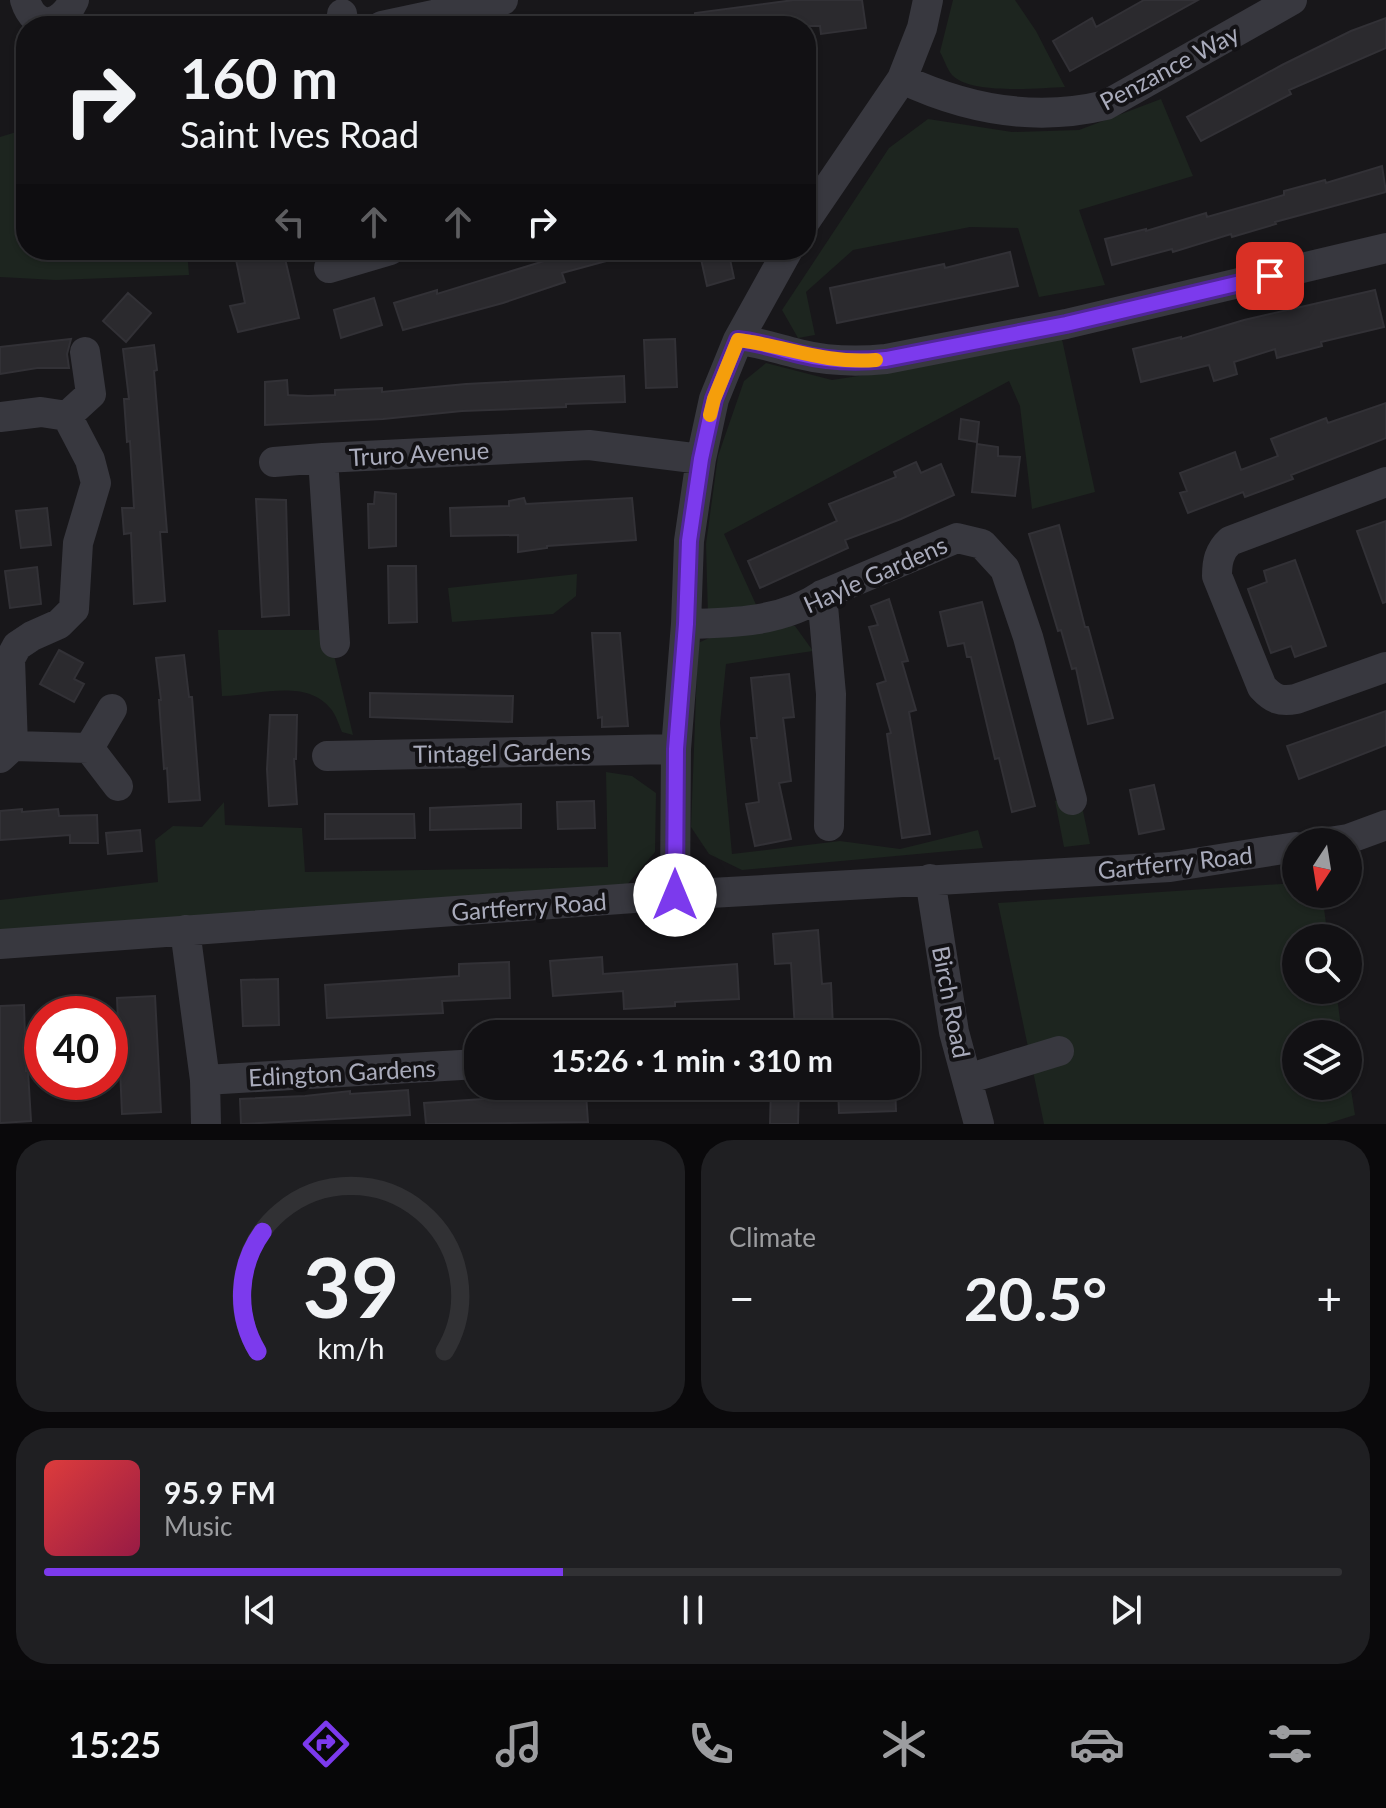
<!DOCTYPE html>
<html lang="en">
<head>
<meta charset="utf-8">
<style>
	:root { --surface:#121114; --page:#1f1f22; --text:#f1f3f6; --muted:#9c9da0; --line:#313134; --accent:#7c3aed }
	body { margin:0; font-family:Lato,sans-serif; background:var(--page); color:var(--text); height:100vh; display:flex; flex-direction:column; font-size:30px; white-space:nowrap }
	* { box-sizing:border-box; margin:0 }
	p { font-size:26px; color:var(--muted) }
	.icon { flex:none; width:44px; height:44px; fill:none; stroke:currentColor; stroke-width:2; stroke-linecap:round; stroke-linejoin:round }
	.map { position:relative; height:1124px; overflow:hidden }
	.sheet { display:flex; flex-direction:column; gap:16px; padding:16px; background:#0a090b; flex:1 }
	.sheet>* { flex:none }
	.top-card { position:absolute; left:16px; top:16px; width:800px; height:244px; border-radius:32px; box-shadow:0 2px 6px #0004,0 0 0 2px var(--line); background:#121114; color:var(--text); overflow:hidden }
	.needle { width:52px; rotate:192deg }
	.controls { position:absolute; left:1282px; top:828px; display:grid; gap:16px }
	.controls a { display:grid; place-items:center; width:80px; height:80px; border-radius:50%; background:var(--surface); box-shadow:0 2px 6px #0004,0 0 0 2px var(--line); font-size:40px }
	.speed { position:absolute; left:24px; top:996px; display:flex; gap:16px; font-size:40px; font-weight:700; text-align:center }
	.speed>* { display:grid; place-content:center; width:104px; height:104px; border-radius:50%; background:var(--surface); box-shadow:0 2px 6px #0004,0 0 0 2px var(--line); line-height:1 }
	.speed .limit { border:12px solid #d22; background:#fff; color:#111 }
	.pin { position:absolute; display:grid; place-items:center; width:68px; height:68px; color:#fff; margin:-34px; border-radius:16px; box-shadow:0 4px 12px #0006 }
	.me { position:absolute; width:88px; margin:-44px; rotate:0deg; stroke-linejoin:round; filter:drop-shadow(0 0 6px #0008) }
	.turn { display:flex; align-items:center; gap:28px; height:168px; padding:0 32px; font-size:36px }
	.turn .icon { width:104px; height:104px; stroke-width:2.5 }
	.turn b { display:block; font-size:56px; line-height:68px }
	.lanes { display:flex; align-items:center; height:76px; padding:0 32px; background:#0003; justify-content:center; gap:40px; direction:ltr }
	.lanes .off { opacity:.35 }
	.big { font-size:60px; font-weight:700; line-height:1.1 }
	.sheet .tile { flex:1; display:flex; flex-direction:column; justify-content:center; gap:12px; min-width:0; padding:0 28px; border-radius:32px; background:var(--page) }
	.sheet .dial { align-items:center; gap:0 }
	.dial svg { height:208px; overflow:visible; fill:none; stroke:var(--line); stroke-width:7; stroke-linecap:round; text-anchor:middle }
	.dial text { fill:var(--text); stroke:none }
	.song { display:flex; align-items:center; gap:24px }
	.cover { width:96px; height:96px; border-radius:12px; background:linear-gradient(135deg,hsl(0 70% 55%),hsl(340 70% 35%)) }
	.played { height:8px; border-radius:4px; background:linear-gradient(90deg,var(--accent) 40%,var(--line) 40%) }
	.keys { display:flex; justify-content:space-around; direction:ltr }
	.heat { display:flex; justify-content:space-between; align-items:center; font-size:44px; direction:ltr }
	.sheet .tiles { flex:1; display:grid; gap:16px; grid-template-columns:1fr 1fr }
	.tile:last-child { grid-column:span 2 }
	.trip { position:absolute; left:464px; top:1020px; width:456px; height:80px; border-radius:32px; background:var(--surface); box-shadow:0 2px 6px #0004,0 0 0 2px var(--line); font-weight:700; line-height:80px; text-align:center }
	.menu { display:flex; height:128px; justify-content:space-around; align-items:center; background:#070708; color:var(--muted) }
	.menu .icon { width:56px; height:56px }
	.menu .current { color:var(--accent) }
	.menu b { font-size:36px; color:var(--text) }
	.map>svg:first-child { display:block }
</style>
</head>
<body>
<div class="map">
<svg width="1386" height="1124" viewBox="0 0 1386 1124">
	<rect width="100%" height="100%" fill="#18171a"/>
	<path fill="#1d251f" d="M953,0H1015L1036,31L1065,87C1039,88 971,95 952,75C947,69 944,59 940,52Z
		M1161,99L1193,176L1079,210L1105,285L1039,297L1018,228L970,227L853,250L806,292L815,335L798,338L782,310L889,148L928,119L1012,132L1079,130Z
		M26,129V250H187L189,275L56,280L0,277V137Z
		M1060,330L1095,492L1032,509L1020,406L1009,381L724,534L758,609L708,617L706,544L718,456L744,381L766,363L832,380L924,366Z
		M577,574L576,596L553,614L452,622L448,588Z
		M770,626H795L813,651L726,664L720,723L732,854L840,841L900,849L978,830L983,848L742,870L709,854L691,827L698,643L729,629Z
		M218,630H328L353,735L342,732C339,725 336,715 331,709C306,677 255,696 222,696Z
		M606,772L632,776L656,793L655,852L619,894L0,930V900L158,882L155,840L173,826L202,827L224,802L225,825L302,828L305,872L608,867Z
		M1080,797L1090,844L1064,847L1055,801Z
		M1296,883V894H1322L1328,938H1296V990H1336L1342,1034H1296V1086H1348V1071L1355,1115L1326,1124H1044L998,903Z"/>
	<path fill="#2b2a2e" stroke="#323136" stroke-width="2" d="M794,0H862L866,28L821,34L820,26H696L695,13Z
		M1144,0H1198L1070,71L1053,41L1092,18L1096,27Z
		M1386,18V48L1289,90L1291,94L1201,141L1187,117L1282,65L1351,31Z
		M1382,166L1386,192L1275,222L1276,224L1232,237L1231,234L1173,252L1172,249L1112,265L1105,239L1146,229V231L1206,213L1207,217L1284,195V191L1325,180L1326,183Z
		M234,250H283L299,318L238,332L230,306L245,303Z
		M580,250H625V256L562,273L565,282L503,303L403,330L394,303L437,290V294Z
		M699,250H728L734,278L707,286Z
		M1010,252L1018,286L837,323L830,288L944,264L945,268Z
		M1375,290L1384,327L1321,342L1322,346L1277,358L1275,349L1234,362L1237,374L1214,381L1209,365L1141,382L1133,349L1181,337V339L1244,320Z
		M128,293L151,313L126,342L103,321Z
		M374,298L382,325L341,338L334,310Z
		M71,339L67,354L69,368H37L0,374V347Z
		M675,339L677,387L646,388L644,340Z
		M154,345L157,370L154,371L167,532H160L165,601L134,604L131,533L124,534L122,508H134L130,441L127,442L124,399H129L123,349Z
		M624,376L625,402L566,404V407L462,411L383,419L265,425V382L287,380L288,395L308,396L335,395V390L382,388V392L466,384Z
		M1386,403V438L1291,475L1293,479L1245,497L1243,492L1188,513L1180,493L1187,491L1180,473L1235,452L1241,470L1278,456L1271,439L1326,418L1328,423Z
		M961,419L979,422L977,442L959,439Z
		M977,444L998,447V456L1020,457L1015,496L972,492Z
		M916,462L921,473L941,464L954,495L901,519L845,540L848,548L760,588L748,561L837,521L829,504L896,477L894,472Z
		M375,492L396,494V546L369,548L368,504H374Z
		M524,498L526,504L632,498L636,540L547,546V548L518,552V535L451,536L450,508L509,506V501Z
		M256,499L286,500L289,615L262,617Z
		M47,508L51,545L21,548L16,511Z
		M1386,521V602L1383,603L1357,531Z
		M1059,525L1085,627H1088L1113,718L1088,724L1076,668L1072,669L1061,630L1058,631L1029,534Z
		M1295,560L1326,646L1295,657L1291,646L1271,653L1248,589L1267,582L1264,571Z
		M388,566H416L417,622L389,623Z
		M37,567L41,604L10,608L5,571Z
		M889,599L908,661L902,662L916,710L909,712L930,834L902,838L887,734L891,733L877,684L886,681L869,627L878,625L871,606Z
		M982,602L1035,806L1012,812L999,758L995,759L971,657H967L964,643L948,646L940,612Z
		M592,633H620L628,726L602,727V717L598,718Z
		M59,650L83,663L74,679L84,684L74,702L40,684Z
		M184,655L189,697H192L200,800L169,802L167,768L164,769L159,700H161L156,658Z
		M789,674L794,717L783,718L791,781L779,783L791,839L755,846L746,804L759,802L751,738H757L751,678Z
		M370,693L513,696L512,722L370,717Z
		M1386,711V745L1299,779L1287,746Z
		M270,715H297L296,759H294L297,804L269,806L267,769Z
		M1154,785L1164,829L1139,834L1130,790Z
		M594,801L595,828L558,829L557,802Z
		M521,804V828L430,830V808Z
		M22,809V812L58,809L59,816L97,815L98,843H70V835L0,840V811Z
		M325,814H414L415,838L325,839Z
		M140,830L142,851L108,854L106,833Z
		M818,930L822,984L831,983L833,1028L795,1030L791,963L775,964L773,934Z
		M602,957L603,974L737,964L739,999L675,1002V1006L624,1009L623,991L553,996L550,961Z
		M509,962L510,998L442,1001L443,1013L327,1018L325,985L459,976V964Z
		M278,979L279,1025L243,1026L241,980Z
		M155,996L161,1112L122,1114L117,998Z
		M24,1005L26,1071H28L31,1121L0,1123V1006Z
		M771,1086H799L798,1124H770Z
		M895,1086L896,1111L839,1113L838,1088Z
		M408,1090L410,1115L241,1124L240,1099L305,1096L350,1091V1094Z
		M586,1094L588,1122L426,1124L424,1103L527,1096L528,1099Z"/>
	<g fill="none" stroke-linecap="round" stroke-linejoin="round">
		<path stroke="#38383f" stroke-width="30" d="M25,0C35,32 61,27 74,0
			M342,14L344,26
			M382,26L503,0
			M902,79C966,109 1036,122 1106,105L1292,0
			M806,220L902,79L922,28L928,0
			M329,268L390,250
			M738,340C759,342 778,349 799,354C827,361 857,362 886,359L1066,324L1386,248
			M67,416L91,394L85,352
			M0,417L41,412L67,416L90,460L96,483L78,543L74,609L59,624L32,636L17,646L10,659L13,746L0,758
			M274,462L323,458
			M1386,482L1230,541C1219,551 1217,562 1217,576L1262,687C1273,699 1280,702 1296,699L1386,667
			M822,595L831,694L829,826
			M686,624C732,623 783,622 822,595L957,538L982,544L1005,569L1028,637L1072,800
			M335,643L323,458L589,445L701,459
			M13,746L89,748L112,709
			M89,748L118,786
			M327,756L676,749
			M1329,842L1348,839L1386,825
			M930,879L954,1032L979,1124
			M675,895L676,749L686,624L689,541L701,459L714,399L738,340L788,250
			M185,930L205,1080L206,1124
			M0,944L675,895L1170,867L1296,847
			M967,1079L1059,1051
			M205,1080L478,1064"/>
	</g>
	<g fill="none" stroke-linecap="round" stroke-linejoin="round">
		<g stroke="#51269a" stroke-width="20">
			<path id="route" d="M675,895L676,749L686,624L689,541L701,459L714,399L738,340C759,342 778,349 799,354C827,361 857,362 886,359L1066,324L1270,276"/>
		</g>
		<use href="#route" stroke="#7c3aed" stroke-width="14"/>
		<path stroke="#f59e0b" stroke-width="14" d="M710,415L714,399L738,340C787,346 823,364 876,360"/>
	</g>
	<g text-anchor="middle" dominant-baseline="central" stroke-width="8" stroke-linejoin="round" paint-order="stroke">
		<g font-size="24" fill="#a9abbb" stroke="#131215">
			<text transform="translate(1169 67) rotate(-28)">Penzance Way</text>
			<text transform="translate(419 453) rotate(-3)">Truro Avenue</text>
			<text transform="translate(875 574) rotate(-24)">Hayle Gardens</text>
			<text transform="translate(502 752) rotate(-1)">Tintagel Gardens</text>
			<text transform="translate(1175 862) rotate(-6)">Gartferry Road</text>
			<text transform="translate(529 906) rotate(-4)">Gartferry Road</text>
			<text transform="translate(952 1002) rotate(79)">Birch Road</text>
			<text transform="translate(342 1072) rotate(-3)">Edington Gardens</text>
		</g>
	</g>
</svg>
<div class="controls">
<a><svg class="needle" viewBox="-14 -14 28 28"><path d="M0-13l5 13h-10z" fill="#e53935"/><path d="M0 13l5-13h-10z" fill="#9c9da0"/></svg></a>
<a><svg class="icon" aria-label="search" viewBox="0 0 24 24"><circle cx="10" cy="10" r="6"/><path d="M15 15l6 6"/></svg></a>
<a><svg class="icon" aria-label="layers" viewBox="0 0 24 24"><path d="M12 4l9 5-9 5-9-5zM3 14l9 5 9-5"/></svg></a>
</div>
<div class="speed"><div class="limit">40</div></div>
<div class="pin" style="left:1270px;top:276px;background:#d93025"><svg class="icon" aria-label="arrive" viewBox="0 0 24 24"><path d="M6 21V4h12l-3 4 3 4H6"/></svg></div>
<svg class="me" style="left:675px;top:895px" viewBox="-20 -20 40 40"><circle r="19" fill="#fff"/><path d="M0-13L10 11 0 6-10 11z" fill="#7c3aed"/></svg>
<div class="trip">15:26 · 1 min · 310 m</div>
<div class="top-card">
<div class="turn"><svg class="icon" aria-label="right" viewBox="0 0 24 24"><path d="M7 20v-9h11M14 6l5 5-5 5"/></svg><div><b>160 m</b>Saint Ives Road</div></div>
<div class="lanes"><svg class="icon off" aria-label="left" viewBox="0 0 24 24"><path d="M17 20v-9H6M10 6l-5 5 5 5"/></svg><svg class="icon off" aria-label="ahead" viewBox="0 0 24 24"><path d="M12 20V5M6 11l6-6 6 6"/></svg><svg class="icon off" aria-label="ahead" viewBox="0 0 24 24"><path d="M12 20V5M6 11l6-6 6 6"/></svg><svg class="icon" aria-label="right" viewBox="0 0 24 24"><path d="M7 20v-9h11M14 6l5 5-5 5"/></svg></div>
</div>
</div>
<section class="sheet">
<div class="tiles">
<div class="tile dial"><svg viewBox="0 0 100 80">
<path d="M14 69A42 42 0 1 1 86 69"/>
<path d="M14 69A42 42 0 0 1 16 23" stroke="#7c3aed"/>
<text x="50" y="56" font-size="32" font-weight="700">39</text>
<text x="50" y="72" font-size="11">km/h</text>
</svg></div>
<div class="tile"><p>Climate</p>
<div class="heat"><a>−</a><b class="big">20.5°</b><a>+</a></div>
</div>
<div class="tile">
<div class="song"><i class="cover"></i><div><b>95.9 FM</b><p>Music</p></div></div>
<div class="played"></div>
<div class="keys"><svg class="icon" aria-label="previous" viewBox="0 0 24 24"><path d="M18 5L8 12l10 7zM5 5v14"/></svg><svg class="icon" aria-label="pause" viewBox="0 0 24 24"><path d="M8 5v14M16 5v14"/></svg><svg class="icon" aria-label="next" viewBox="0 0 24 24"><path d="M6 5l10 7-10 7zM19 5v14"/></svg></div>
</div>
</div>
</section>
<nav class="menu">
<b>15:25</b>
<svg class="icon current" aria-label="directions" viewBox="0 0 24 24"><path d="M12 3l9 9-9 9-9-9zM9 14v-3h6M13 9l2 2-2 2"/></svg>
<svg class="icon" aria-label="music" viewBox="0 0 24 24"><path d="M9 18V5l10-2v13"/><circle cx="6" cy="18" r="3"/><circle cx="16" cy="16" r="3"/></svg>
<svg class="icon" aria-label="phone" viewBox="0 0 24 24"><path d="M5 4h4l2 5-3 2q2 4 5 5l2-3 5 2v4C11 20 4 13 5 4z"/></svg>
<svg class="icon" aria-label="climate" viewBox="0 0 24 24"><path d="M12 3v18M4 7l16 10M4 17L20 7"/></svg>
<svg class="icon" aria-label="car" viewBox="0 0 24 24"><path d="M5 17H2v-5l4-1 3-4h7l3 4 3 1v5h-3M9 17h6M6 11h13"/><circle cx="7" cy="17" r="2"/><circle cx="17" cy="17" r="2"/></svg>
<svg class="icon" aria-label="filters" viewBox="0 0 24 24"><path d="M4 7h16M4 17h16"/><circle cx="9" cy="7" r="2"/><circle cx="15" cy="17" r="2"/></svg>
</nav>
</body>
</html>
